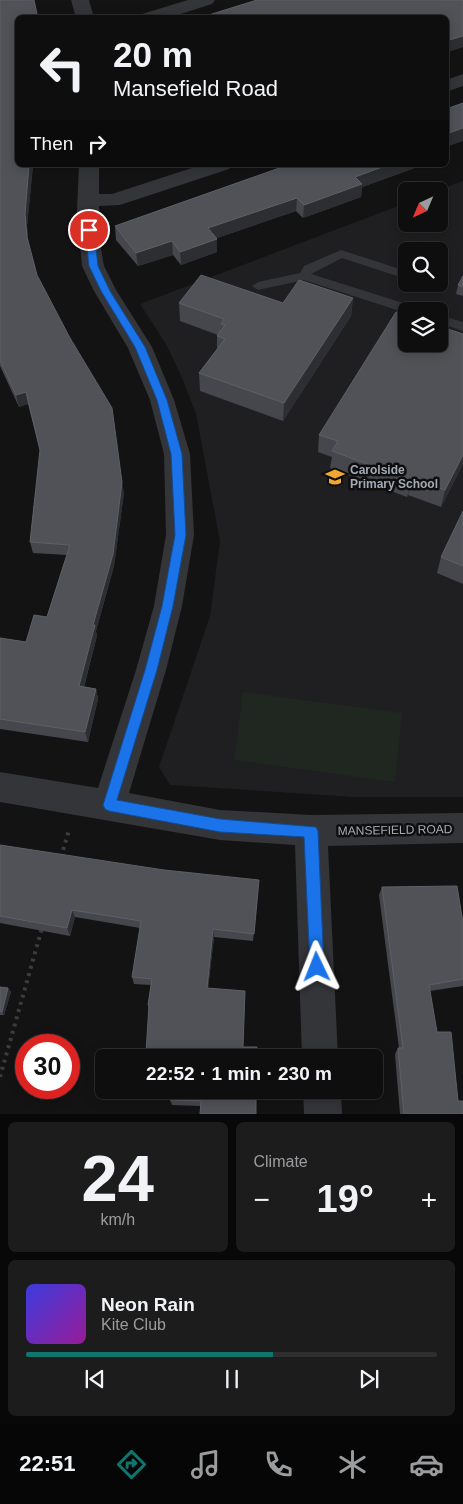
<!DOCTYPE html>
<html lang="en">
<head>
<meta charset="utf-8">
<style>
	:root { --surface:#0e0e0f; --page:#1c1c1d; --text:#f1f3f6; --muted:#9b9c9e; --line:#2e2e2f; --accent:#0f766e }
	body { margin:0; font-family:Arial,sans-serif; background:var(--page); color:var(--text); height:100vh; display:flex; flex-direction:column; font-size:19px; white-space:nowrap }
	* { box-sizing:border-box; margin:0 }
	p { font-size:16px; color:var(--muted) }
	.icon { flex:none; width:28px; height:28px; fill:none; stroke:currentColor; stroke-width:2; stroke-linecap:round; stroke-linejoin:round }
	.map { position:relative; height:1114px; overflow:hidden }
	.side { display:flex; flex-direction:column; gap:8px; padding:8px; background:#080808; flex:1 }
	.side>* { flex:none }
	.hud { position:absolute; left:15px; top:15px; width:434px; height:152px; border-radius:8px; box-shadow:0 2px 12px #0003,0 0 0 1px var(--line); background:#0e0e0f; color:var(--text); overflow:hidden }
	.needle { width:32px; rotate:224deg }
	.controls { position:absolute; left:398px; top:182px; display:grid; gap:10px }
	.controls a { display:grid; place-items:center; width:50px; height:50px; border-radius:8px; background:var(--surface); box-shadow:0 2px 12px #0003,0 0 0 1px var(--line); font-size:25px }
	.speed { position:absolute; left:15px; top:1034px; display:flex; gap:10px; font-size:25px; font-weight:700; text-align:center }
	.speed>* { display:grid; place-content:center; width:65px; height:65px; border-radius:50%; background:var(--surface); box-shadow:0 2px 12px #0003,0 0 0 1px var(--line); line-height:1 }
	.speed .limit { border:8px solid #d22; background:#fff; color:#111 }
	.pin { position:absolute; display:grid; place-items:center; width:42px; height:42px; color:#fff; margin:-21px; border:2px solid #fff; border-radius:50%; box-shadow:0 1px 5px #0007 }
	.me { position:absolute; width:55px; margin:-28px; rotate:358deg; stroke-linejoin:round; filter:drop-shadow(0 0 4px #0008) }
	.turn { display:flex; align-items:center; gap:18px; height:105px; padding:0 15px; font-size:22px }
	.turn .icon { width:65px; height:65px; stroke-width:2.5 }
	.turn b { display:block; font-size:35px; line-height:42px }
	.then { display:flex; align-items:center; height:48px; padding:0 15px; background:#0003; gap:10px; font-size:19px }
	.big { font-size:38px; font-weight:700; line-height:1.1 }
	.side .widget { flex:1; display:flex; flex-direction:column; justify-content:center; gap:8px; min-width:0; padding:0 18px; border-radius:8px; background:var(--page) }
	.side .dial { align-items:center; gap:0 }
	.dial b { font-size:65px; line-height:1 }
	.song { display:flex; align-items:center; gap:15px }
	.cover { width:60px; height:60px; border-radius:8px; background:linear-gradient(135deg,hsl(240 70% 55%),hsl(300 70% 35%)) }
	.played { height:5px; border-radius:2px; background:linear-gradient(90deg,var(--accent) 60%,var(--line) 60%) }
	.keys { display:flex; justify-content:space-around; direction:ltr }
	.heat { display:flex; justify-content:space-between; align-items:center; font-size:28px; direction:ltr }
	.side .tiles { flex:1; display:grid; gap:8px; grid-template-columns:1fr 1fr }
	.widget:last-child { grid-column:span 2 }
	.trip { position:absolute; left:95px; top:1049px; width:288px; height:50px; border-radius:8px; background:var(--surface); box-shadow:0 2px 12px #0003,0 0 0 1px var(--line); font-weight:700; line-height:50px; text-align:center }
	.menu { display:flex; height:80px; justify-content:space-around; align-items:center; background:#060606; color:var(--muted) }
	.menu .icon { width:35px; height:35px }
	.menu .active { color:var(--accent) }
	.menu b { font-size:22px; color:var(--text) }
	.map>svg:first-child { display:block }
</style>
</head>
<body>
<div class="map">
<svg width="463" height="1114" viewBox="0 0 463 1114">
	<rect width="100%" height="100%" fill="#131314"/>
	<path fill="#1f1f21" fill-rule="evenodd" d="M463,181V797H354L170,785L159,767L210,616L220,541L196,414L182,378L166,344L140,304L406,203V224H439V191H436ZM406,251H439V284H406ZM406,311H439V344H406Z"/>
	<path fill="#1f2720" d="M243,692L402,713L395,782L234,760Z"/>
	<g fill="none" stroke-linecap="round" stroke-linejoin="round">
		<path stroke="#3a3c40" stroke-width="4" stroke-dasharray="3 4.5" stroke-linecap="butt" d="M61,857L69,830
			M0,1077L42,928"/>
		<path fill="#343539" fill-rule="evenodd" d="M341,250L406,271V279L342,258L311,274L419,308L421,311L406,313L304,280L258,290L252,286L258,282L300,273L304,266Z
			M439,315L463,322V331L439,323Z"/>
		<path fill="#343539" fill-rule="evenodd" d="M71,0H89L94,18H76Z
			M188,0H215L212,4L168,18H140L142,14Z
			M463,74V86L446,92V80Z
			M79,165H99V194H112L201,165H232L229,169L120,205L99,206L101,249L104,266L116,290L152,347L174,400L190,454L194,535L182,606L166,670L129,793L220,810L311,815L463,813V843L328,846L338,1058H302L295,845L220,840L0,802V772L98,788L136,670L154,606L166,535L164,454L150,400L128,348L94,291L82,266L77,210Z
			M303,1090H341L342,1114H304Z"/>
	</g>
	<path fill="#46474c" d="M0,0L18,165H33L27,226L28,244L37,275L124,493L114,566L96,631L97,636L84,687L96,689L98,699L88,742L0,729V638L26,642L47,617L67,555L33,553L30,542L40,451L28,404L19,407L0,366Z
		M288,165H423L362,187L361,197L303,218L296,211L217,238V252L181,265L173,255L138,266L116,240L115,226Z
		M463,276V296L456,294L458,285Z
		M353,298L351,316L283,421L200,391L199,373L217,349V336L218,335L180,321L179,303H283Z
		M319,435L463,464L441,507L408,495L407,497L330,468L332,457L318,452Z
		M463,511V584L437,573L441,557Z
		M0,845L258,888L253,941L214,937L208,989L243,1047L257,1058H148L146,1053L149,1011L148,1005L151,985L134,984L132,977L140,928L75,917L70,936L0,923Z
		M382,887L463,923V986L430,991L437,1032L458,1101L463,1114H400L395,1054L398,1048H399L379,895Z
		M0,987L8,988L11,992L4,1015H0Z
		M256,1090L201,1106L172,1105L170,1100Z"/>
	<path fill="#2d2e31" d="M463,36V47L446,53V41Z
		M463,128V141L446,147V134Z
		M29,165H33L27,226L29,249L27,237L25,214Z
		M388,165H423L362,187L361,197L303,218L304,205L355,177Z
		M297,198L296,211L208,241V228Z
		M217,239V252L181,265L180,252Z
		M172,241L173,255L138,266L136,253Z
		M353,298L351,316L283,421L284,403Z
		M26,392L28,404L19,407L16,395Z
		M463,455V464L441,507L445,490Z
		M412,478L408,495L407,497L411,480Z
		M122,482L124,493L114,566L96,631L97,636L81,696L79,686Z
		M96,689L98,699L88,742L85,732Z
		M72,910L75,917L70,936L67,928Z
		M213,929L214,937L207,995V988Z
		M8,988L11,992L4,1015L2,1012Z"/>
	<path fill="#505257" stroke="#5d6066" d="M0,0H34L37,14L38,18H18V165H29L25,214L27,237L37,275L70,338L112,408L122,482L113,554L93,625H95L79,686L96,689L85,732L0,719V638L26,642L34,615L47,617L70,545L30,542L40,450L26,392L16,395L0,360Z
		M257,0H463V36L446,41V18H199Z
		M463,103V128L446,134V109Z
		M288,165H388L355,177L362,184L304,205L297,198L208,228L217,239L180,252L172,241L136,253L115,226Z
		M201,275L283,303L299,280L353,298L284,403L199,373L225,339L217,336L225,325L221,324L224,319L179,303Z
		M463,276V287L458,285Z
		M396,312L406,316V344H439V326L463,334V455L445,490L412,478L411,480L332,451L338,441L319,435Z
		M463,511V566L441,557Z
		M0,845L164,870L259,880L254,934L213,929L207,988L245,991L243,1047H257V1058H173V1054L146,1053L149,1005H148L152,979L132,977L141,921L72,910L67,928L0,916Z
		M457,886L463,923V979L429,985L437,1032H451L458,1101H463V1114H404L398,1048H403L382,887Z
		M0,987L8,988L2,1012L0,1011Z
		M171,1090H256V1114H200L201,1101L170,1100Z"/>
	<path fill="#1a73e8" stroke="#114b97" d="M89,227L94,230L98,266L110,291L145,347L167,400L182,454L186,535L173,606L157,670L117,800L220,819L316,827L318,831L324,967L322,972L317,975L312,972L310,967L304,837L220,832L109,811L105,809L103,805L145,670L162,606L175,535L171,454L157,400L135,347L101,291L89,266L85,230Z"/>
	<defs>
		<g id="school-bare" transform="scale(1.5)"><path d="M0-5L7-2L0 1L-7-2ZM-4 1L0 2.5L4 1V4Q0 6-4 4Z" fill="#efa830" stroke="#0e0e0f" stroke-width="2.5" paint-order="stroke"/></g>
	</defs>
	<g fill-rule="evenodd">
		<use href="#school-bare" x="335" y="477"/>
	</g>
	<g text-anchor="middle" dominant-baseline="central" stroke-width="5" stroke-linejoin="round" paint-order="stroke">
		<g font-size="12" font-weight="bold" fill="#a4aab5" stroke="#0e0e0f" text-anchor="start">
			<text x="350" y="470">Carolside<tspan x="350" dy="14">Primary School</tspan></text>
		</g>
		<g font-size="12" fill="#a4aab5" stroke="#0e0e0f">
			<text transform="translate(395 830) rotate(-1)">MANSEFIELD ROAD</text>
		</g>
	</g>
</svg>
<div class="controls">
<a><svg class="needle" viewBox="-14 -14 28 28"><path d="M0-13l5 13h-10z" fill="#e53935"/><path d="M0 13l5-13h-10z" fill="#9b9c9e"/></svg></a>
<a><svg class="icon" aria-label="search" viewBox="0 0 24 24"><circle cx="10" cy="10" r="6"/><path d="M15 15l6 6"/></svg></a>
<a><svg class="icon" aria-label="layers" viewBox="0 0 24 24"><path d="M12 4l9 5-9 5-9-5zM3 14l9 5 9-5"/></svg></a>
</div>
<div class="speed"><div class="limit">30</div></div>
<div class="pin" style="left:89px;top:230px;background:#d93025"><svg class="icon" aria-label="arrive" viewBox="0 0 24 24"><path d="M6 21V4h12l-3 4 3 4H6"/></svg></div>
<svg class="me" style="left:317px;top:967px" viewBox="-20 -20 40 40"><path d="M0-17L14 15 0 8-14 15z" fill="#1a73e8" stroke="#fff" stroke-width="4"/></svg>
<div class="trip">22:52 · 1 min · 230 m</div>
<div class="hud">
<div class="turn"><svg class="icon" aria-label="left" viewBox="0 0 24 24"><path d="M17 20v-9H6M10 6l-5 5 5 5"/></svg><div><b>20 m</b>Mansefield Road</div></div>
<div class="then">Then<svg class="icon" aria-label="right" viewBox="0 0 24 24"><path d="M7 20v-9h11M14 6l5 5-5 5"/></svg></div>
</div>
</div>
<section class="side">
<div class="tiles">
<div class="widget dial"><b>24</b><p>km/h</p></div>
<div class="widget"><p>Climate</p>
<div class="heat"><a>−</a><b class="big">19°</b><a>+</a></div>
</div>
<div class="widget">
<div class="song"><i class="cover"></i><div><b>Neon Rain</b><p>Kite Club</p></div></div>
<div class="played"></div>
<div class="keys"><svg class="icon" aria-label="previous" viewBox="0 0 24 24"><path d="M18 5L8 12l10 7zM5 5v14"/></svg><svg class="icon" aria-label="pause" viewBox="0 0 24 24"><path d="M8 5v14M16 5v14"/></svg><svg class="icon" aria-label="next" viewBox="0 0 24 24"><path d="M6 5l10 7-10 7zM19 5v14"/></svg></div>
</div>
</div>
</section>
<nav class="menu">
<b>22:51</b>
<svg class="icon active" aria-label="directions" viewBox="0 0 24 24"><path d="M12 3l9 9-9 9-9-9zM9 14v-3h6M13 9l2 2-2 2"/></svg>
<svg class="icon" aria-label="music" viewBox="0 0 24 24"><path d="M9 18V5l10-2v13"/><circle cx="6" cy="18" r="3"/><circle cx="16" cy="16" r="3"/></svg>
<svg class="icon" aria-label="phone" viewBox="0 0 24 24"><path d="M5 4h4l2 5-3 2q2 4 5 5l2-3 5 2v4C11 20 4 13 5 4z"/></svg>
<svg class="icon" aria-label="climate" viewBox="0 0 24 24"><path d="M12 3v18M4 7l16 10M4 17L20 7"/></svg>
<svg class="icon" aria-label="car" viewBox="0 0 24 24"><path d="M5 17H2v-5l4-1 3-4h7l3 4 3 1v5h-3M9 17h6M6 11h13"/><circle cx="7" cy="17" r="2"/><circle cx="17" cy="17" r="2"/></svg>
</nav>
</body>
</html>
